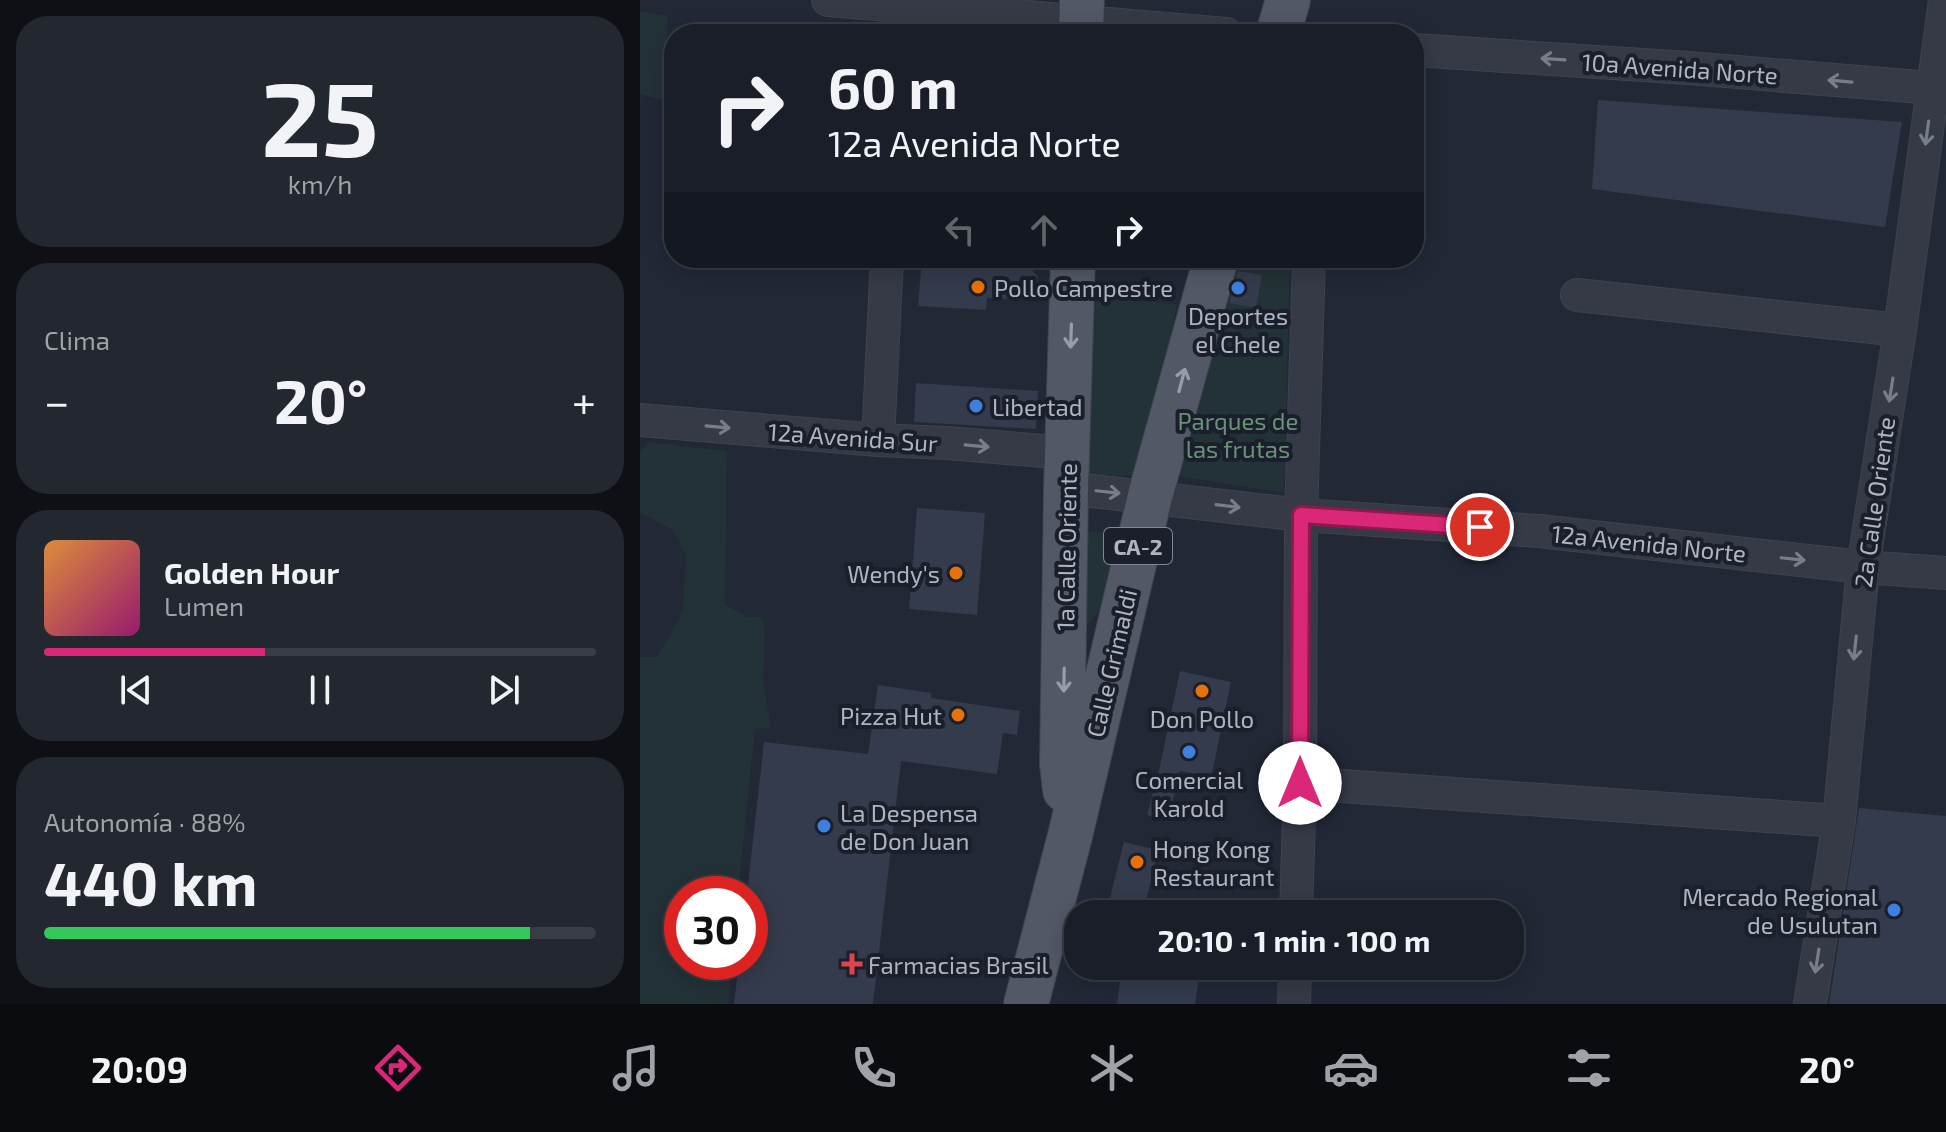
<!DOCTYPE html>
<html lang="es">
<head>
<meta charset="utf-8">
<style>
	:root { --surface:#1a1e28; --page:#232730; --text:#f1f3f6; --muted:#9fa2a8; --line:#383c45; --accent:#db2777 }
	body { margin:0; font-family:"Exo 2",sans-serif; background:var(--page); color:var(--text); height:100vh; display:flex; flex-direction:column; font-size:30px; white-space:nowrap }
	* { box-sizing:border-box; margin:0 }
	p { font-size:26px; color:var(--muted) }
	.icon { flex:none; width:44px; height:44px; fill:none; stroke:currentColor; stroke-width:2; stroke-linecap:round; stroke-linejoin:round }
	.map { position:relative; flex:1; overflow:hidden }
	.details { display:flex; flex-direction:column; gap:16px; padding:16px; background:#0e1016; width:640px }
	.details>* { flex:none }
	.banner { position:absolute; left:24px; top:24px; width:760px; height:244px; border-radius:32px; box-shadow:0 4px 20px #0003,0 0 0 2px var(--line); background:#1a1e28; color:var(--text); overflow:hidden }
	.speed { position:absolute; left:24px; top:876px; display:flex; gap:16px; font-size:40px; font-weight:700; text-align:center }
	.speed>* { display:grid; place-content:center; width:104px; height:104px; border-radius:50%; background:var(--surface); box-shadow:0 4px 20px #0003,0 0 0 2px var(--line); line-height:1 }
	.speed .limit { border:12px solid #d22; background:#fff; color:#111 }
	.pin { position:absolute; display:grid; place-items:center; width:68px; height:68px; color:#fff; margin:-34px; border:4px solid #fff; border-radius:50%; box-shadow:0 2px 8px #0007 }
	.me { position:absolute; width:88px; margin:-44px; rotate:0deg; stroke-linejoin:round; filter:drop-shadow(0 0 6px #0008) }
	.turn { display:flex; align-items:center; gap:28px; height:168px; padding:0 32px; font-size:36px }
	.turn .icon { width:104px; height:104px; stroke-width:2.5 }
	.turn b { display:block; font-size:56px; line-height:68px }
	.lanes { display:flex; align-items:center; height:76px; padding:0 32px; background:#0003; justify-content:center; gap:40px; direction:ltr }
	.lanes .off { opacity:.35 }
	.big { font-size:60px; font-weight:700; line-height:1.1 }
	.details .tile { flex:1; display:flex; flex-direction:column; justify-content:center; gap:12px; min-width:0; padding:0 28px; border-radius:32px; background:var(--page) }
	.details .dial { align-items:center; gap:0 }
	.dial b { font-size:104px; line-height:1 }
	.song { display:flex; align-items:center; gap:24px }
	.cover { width:96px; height:96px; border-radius:12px; background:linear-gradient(135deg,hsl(30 70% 55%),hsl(320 70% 35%)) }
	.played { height:8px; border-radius:4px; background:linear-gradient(90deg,var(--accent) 40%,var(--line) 40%) }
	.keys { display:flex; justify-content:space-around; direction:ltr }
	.heat { display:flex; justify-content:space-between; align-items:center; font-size:44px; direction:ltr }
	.charge { height:12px; border-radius:6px; background:linear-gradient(90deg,#34c759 88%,var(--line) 0) }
	.trip { position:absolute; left:424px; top:900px; width:460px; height:80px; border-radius:32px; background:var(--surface); box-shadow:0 4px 20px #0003,0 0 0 2px var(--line); font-weight:700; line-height:80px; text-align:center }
	.tabs { display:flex; height:128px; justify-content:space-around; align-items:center; background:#0a0c10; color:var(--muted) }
	.tabs .icon { width:56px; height:56px }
	.tabs .current { color:var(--accent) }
	.tabs b { font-size:36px; color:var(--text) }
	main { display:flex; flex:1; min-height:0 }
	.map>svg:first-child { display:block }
</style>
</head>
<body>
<main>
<section class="details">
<div class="tile dial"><b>25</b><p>km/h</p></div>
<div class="tile"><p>Clima</p>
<div class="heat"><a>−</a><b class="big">20°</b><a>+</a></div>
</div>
<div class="tile">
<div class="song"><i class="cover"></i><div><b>Golden Hour</b><p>Lumen</p></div></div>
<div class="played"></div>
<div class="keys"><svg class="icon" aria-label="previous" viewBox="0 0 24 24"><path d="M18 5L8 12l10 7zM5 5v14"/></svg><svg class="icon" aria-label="pause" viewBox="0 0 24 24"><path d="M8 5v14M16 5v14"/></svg><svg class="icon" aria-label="next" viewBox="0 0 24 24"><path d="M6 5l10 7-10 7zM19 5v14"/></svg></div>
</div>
<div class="tile"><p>Autonomía · 88%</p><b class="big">440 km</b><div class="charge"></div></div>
</section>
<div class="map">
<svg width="1306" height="1004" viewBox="0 0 1306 1004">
	<rect width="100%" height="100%" fill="#222836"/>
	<path fill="#233237" d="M0,11L28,16L22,100L0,94Z
		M596,258H650L644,493L538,476Z
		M456,297L537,304L502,476L442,475Z
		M8,442L87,451L85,605L108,617H121L125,629L123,681L131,727L115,729L98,894H42V962H92L88,1004H0V657H17L39,620L43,608L46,555L34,531L0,512V453Z
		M442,530L484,536L472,595L444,629Z"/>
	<path fill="#343b4c" d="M958,100L1262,122L1245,227L952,189Z
		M282,258H379L398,276L396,300L347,298L346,310L278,306Z
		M598,271L622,275L616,308L589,303Z
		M276,383L398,391L396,429L274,422Z
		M277,508L345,513L337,615L269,609Z
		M540,671L591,682L571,778L540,771L528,820L507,815L520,766Z
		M238,685L291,693V698L380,711L377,735L363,733L357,774L261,761L233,1004H94L99,962H110V894H107L124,742L228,754Z
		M1219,808L1306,816V1004H1189Z
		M484,842L518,850L503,914H466Z
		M482,966H508L559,978L555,1004H477Z"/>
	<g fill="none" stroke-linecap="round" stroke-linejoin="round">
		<g stroke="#3e4350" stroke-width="34">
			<path id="street" d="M188,0L586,34
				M774,50L1048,68L1306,89
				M937,295L1260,330
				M0,420L238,440L307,443L427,453
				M238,440L247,258
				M426,488L661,515L899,531L1223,567L1306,573
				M660,783L1199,821
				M656,914L660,783L661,515L669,258
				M654,1004L655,966
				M1170,1004L1199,821L1223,567L1260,330L1305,0"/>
		</g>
		<g stroke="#3e4350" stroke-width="46">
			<path id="primary" d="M441,34L442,0
				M638,34L648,0
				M425,790L422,764L426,488L433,258
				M386,1004L430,836L510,496L576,258"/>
		</g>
		<use href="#street" stroke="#353a46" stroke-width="32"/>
		<use href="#primary" stroke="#535867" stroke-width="44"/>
	</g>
	<defs><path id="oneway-shaft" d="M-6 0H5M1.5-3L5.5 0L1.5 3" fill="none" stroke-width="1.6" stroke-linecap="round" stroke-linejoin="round" transform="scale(2)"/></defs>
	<g stroke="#787d8b">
		<use href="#oneway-shaft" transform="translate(913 59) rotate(-176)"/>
		<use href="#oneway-shaft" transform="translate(1200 81) rotate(-175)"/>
		<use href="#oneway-shaft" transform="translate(1287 133) rotate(98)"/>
		<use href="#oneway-shaft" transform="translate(1251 390) rotate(99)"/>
		<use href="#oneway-shaft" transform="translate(78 427) rotate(5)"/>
		<use href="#oneway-shaft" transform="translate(337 446) rotate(5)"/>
		<use href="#oneway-shaft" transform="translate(468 492) rotate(6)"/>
		<use href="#oneway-shaft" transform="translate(588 506) rotate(7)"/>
		<use href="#oneway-shaft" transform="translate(1153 559) rotate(6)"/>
		<use href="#oneway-shaft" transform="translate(1215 648) rotate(96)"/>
		<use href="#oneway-shaft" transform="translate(1177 961) rotate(99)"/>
	</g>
	<g stroke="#989dac">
		<use href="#oneway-shaft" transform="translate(431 336) rotate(92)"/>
		<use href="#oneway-shaft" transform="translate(542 380) rotate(-75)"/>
		<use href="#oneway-shaft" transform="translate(424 680) rotate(91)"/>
	</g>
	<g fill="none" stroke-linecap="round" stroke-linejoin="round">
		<g stroke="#8e194d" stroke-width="20">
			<path id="route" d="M660,783L661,515L840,527"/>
		</g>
		<use href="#route" stroke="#db2777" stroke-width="14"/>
	</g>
	<g fill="#e8710a" stroke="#1a1f2b" stroke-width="3">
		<circle cx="338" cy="287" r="8"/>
		<circle cx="316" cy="573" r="8"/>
		<circle cx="562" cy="691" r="8"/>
		<circle cx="318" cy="715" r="8"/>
		<circle cx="497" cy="862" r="8"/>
	</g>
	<g fill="#3f7fe0" stroke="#1a1f2b" stroke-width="3">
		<circle cx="598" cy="288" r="8"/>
		<circle cx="336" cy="406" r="8"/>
		<circle cx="549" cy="752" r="8"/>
		<circle cx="184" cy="826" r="8"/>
		<circle cx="1254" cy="910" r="8"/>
	</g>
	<path fill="#e0444e" stroke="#1a1f2b" stroke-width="3" d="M208 952h8v8h8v8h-8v8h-8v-8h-8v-8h8z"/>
	<g text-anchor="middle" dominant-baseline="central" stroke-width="8" stroke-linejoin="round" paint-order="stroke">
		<rect fill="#1a1f2b" stroke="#828795" stroke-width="2" x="464" y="528" width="68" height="36" rx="6"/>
		<g font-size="22" font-weight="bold" fill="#afb4c3">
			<text x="498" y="546">CA-2</text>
		</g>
		<g font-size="24" fill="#afb4c3" stroke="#1a1f2b">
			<text transform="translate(1040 68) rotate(4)">10a Avenida Norte</text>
			<text transform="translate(213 437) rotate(4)">12a Avenida Sur</text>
			<text transform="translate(1234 502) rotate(-82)">2a Calle Oriente</text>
			<text transform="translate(1009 543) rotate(6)">12a Avenida Norte</text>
			<text transform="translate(426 547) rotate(-89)">1a Calle Oriente</text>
			<text transform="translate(471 663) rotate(-77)">Calle Grimaldi</text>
		</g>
		<g font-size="24" fill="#afb4c3" stroke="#1a1f2b" text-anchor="start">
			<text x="354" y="287">Pollo Campestre</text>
			<text x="598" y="315" text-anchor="middle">Deportes<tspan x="598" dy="28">el Chele</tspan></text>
			<text x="352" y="406">Libertad</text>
			<text x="300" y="573" text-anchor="end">Wendy's</text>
			<text x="302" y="715" text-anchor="end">Pizza Hut</text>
			<text x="562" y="718" text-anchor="middle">Don Pollo</text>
			<text x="549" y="779" text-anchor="middle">Comercial<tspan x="549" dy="28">Karold</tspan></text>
			<text x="200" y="812">La Despensa<tspan x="200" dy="28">de Don Juan</tspan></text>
			<text x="513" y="848">Hong Kong<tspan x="513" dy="28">Restaurant</tspan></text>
			<text x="1238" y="896" text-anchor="end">Mercado Regional<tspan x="1238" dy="28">de Usulutan</tspan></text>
			<text x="228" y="964">Farmacias Brasil</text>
		</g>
		<g font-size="24" fill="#699277" stroke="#1a1f2b">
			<text x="598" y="420">Parques de<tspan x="598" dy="28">las frutas</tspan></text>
		</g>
	</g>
</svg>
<div class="speed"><div class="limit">30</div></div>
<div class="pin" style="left:840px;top:527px;background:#d93025"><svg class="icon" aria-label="arrive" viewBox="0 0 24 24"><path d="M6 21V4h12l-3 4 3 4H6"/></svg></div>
<svg class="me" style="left:660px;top:783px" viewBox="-20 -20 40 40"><circle r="19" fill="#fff"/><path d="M0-13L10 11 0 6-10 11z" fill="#db2777"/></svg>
<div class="trip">20:10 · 1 min · 100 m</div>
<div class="banner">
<div class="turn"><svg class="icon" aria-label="right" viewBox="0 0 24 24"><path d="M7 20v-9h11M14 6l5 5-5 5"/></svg><div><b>60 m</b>12a Avenida Norte</div></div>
<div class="lanes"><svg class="icon off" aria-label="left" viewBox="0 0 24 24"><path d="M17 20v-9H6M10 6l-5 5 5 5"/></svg><svg class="icon off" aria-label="ahead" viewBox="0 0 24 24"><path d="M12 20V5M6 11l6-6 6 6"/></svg><svg class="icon" aria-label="right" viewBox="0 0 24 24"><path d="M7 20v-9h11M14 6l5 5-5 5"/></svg></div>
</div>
</div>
</main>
<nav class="tabs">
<b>20:09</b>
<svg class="icon current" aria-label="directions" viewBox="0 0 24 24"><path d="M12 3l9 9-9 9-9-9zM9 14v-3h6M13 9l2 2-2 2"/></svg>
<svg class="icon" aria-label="music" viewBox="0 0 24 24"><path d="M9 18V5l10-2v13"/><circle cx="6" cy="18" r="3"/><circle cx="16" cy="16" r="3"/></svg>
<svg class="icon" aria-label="phone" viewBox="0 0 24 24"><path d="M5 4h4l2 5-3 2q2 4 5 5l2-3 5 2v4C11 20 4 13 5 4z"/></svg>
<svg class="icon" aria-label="climate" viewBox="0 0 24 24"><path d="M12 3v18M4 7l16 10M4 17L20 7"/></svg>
<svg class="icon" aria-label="car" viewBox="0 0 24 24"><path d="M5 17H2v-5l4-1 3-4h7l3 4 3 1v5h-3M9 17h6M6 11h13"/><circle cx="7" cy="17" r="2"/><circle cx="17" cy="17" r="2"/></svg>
<svg class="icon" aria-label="filters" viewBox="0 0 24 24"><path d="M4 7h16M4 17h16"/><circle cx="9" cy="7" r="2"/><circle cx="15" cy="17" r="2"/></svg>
<b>20°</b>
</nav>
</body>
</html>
